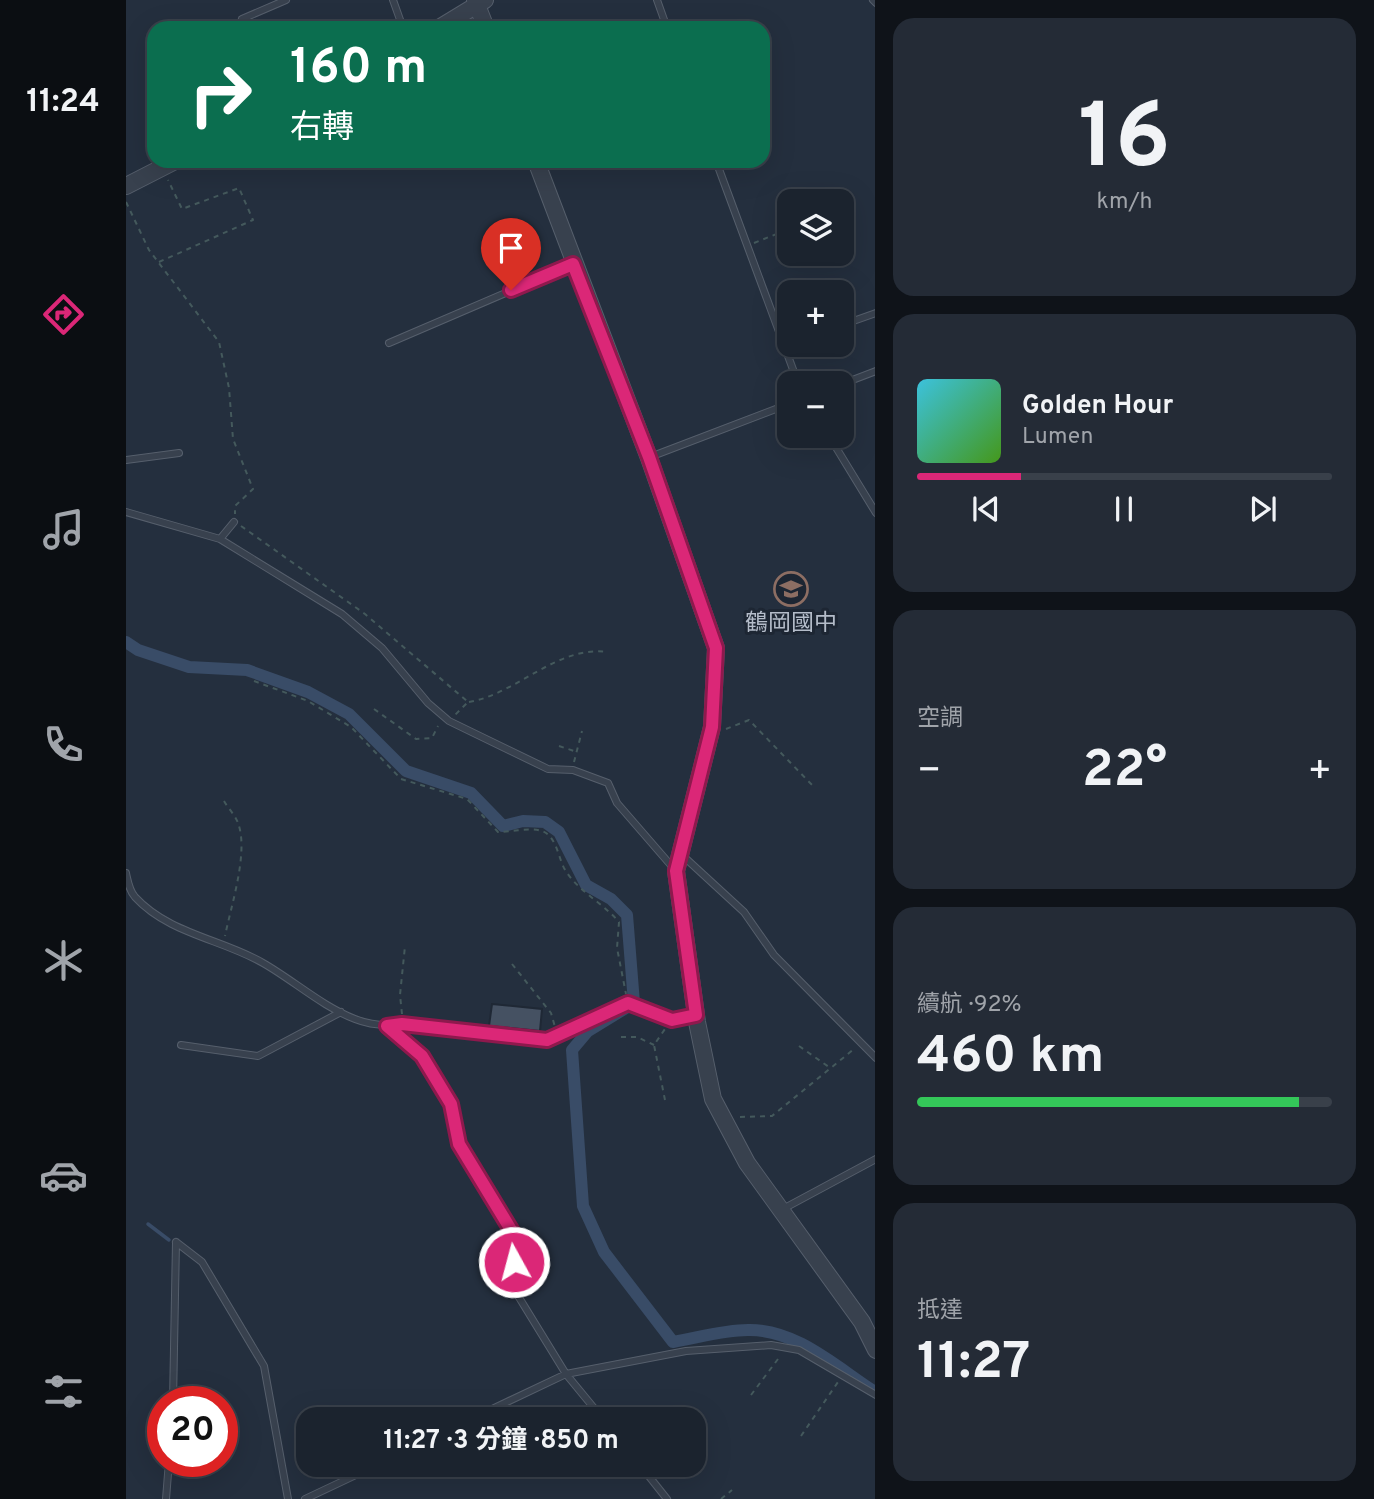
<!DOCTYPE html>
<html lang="zh-TW">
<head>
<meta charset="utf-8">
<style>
	:root { --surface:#1b232e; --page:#242b36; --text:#f1f3f6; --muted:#a0a4aa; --line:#39404a; --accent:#db2777 }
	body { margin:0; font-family:Overpass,"Noto Sans TC",sans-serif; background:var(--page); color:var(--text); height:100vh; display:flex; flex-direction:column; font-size:26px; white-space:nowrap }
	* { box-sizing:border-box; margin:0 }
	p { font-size:23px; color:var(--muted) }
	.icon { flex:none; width:38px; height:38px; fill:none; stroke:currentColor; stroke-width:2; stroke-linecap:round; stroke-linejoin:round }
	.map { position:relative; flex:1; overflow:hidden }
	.drawer { display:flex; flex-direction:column; gap:18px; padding:18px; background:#0f1319; width:499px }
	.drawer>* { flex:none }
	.top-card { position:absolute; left:21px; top:21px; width:623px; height:147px; border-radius:21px; box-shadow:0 7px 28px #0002,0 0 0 2px var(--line); background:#0b6e4f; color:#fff; overflow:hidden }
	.fabs { position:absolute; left:651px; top:189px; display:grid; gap:14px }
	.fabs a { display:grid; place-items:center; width:77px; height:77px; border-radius:14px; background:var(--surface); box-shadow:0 7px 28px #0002,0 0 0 2px var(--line); font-size:35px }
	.speed { position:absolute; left:21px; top:1386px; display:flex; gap:14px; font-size:35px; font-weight:700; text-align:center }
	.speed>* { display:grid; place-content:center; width:91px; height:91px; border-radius:50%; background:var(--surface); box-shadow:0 7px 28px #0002,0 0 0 2px var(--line); line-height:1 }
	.speed .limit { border:10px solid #d22; background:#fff; color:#111 }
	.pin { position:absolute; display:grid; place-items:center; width:60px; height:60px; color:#fff; margin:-72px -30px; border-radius:50% 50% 50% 0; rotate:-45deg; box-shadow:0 0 7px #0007 }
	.pin .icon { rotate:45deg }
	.me { position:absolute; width:77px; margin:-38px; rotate:353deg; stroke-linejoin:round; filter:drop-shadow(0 0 5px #0008) }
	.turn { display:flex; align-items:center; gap:24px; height:147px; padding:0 28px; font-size:32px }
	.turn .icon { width:91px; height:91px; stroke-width:2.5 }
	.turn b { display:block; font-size:49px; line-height:60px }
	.big { font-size:52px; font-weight:700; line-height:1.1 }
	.drawer .tile { flex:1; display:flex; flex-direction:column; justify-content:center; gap:10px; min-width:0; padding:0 24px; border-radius:21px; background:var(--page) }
	.drawer .dial { align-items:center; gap:0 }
	.dial b { font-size:91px; line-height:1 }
	.song { display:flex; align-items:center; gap:21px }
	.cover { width:84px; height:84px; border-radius:10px; background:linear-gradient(135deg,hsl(190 70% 55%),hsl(100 70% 35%)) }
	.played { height:7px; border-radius:4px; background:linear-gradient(90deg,var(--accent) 25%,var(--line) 25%) }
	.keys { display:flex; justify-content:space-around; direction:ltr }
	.heat { display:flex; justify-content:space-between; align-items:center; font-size:38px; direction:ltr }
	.charge { height:10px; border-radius:5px; background:linear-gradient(90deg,#34c759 92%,var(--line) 0) }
	.trip { position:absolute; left:170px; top:1407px; width:410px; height:70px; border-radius:21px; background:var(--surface); box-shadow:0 7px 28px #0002,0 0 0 2px var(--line); font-weight:700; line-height:70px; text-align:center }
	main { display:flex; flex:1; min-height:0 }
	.dock { display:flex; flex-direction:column; width:126px; justify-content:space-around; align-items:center; background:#0b0e12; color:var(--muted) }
	.dock .icon { width:49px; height:49px }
	.dock .on { color:var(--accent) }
	.dock b { font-size:32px; color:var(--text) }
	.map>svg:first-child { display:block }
</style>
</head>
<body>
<main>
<nav class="dock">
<b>11:24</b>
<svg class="icon on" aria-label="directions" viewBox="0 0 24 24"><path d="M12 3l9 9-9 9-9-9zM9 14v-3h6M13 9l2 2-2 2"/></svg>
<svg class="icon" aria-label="music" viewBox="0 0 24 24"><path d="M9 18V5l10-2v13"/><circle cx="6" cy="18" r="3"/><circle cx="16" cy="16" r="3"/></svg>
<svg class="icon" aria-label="phone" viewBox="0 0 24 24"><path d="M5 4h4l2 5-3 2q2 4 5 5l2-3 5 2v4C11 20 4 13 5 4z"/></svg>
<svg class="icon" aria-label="climate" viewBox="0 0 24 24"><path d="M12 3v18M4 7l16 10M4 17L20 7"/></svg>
<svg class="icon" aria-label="car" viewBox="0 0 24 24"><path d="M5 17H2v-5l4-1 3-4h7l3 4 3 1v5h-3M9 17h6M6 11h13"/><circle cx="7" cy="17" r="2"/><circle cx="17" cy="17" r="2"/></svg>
<svg class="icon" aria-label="filters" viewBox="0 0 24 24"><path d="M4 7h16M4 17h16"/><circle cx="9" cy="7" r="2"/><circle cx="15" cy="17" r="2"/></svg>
</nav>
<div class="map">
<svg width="750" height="1499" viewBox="0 0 750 1499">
	<rect width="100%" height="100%" fill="#242f3e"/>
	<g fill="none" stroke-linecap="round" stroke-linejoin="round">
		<path stroke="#394c67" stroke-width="3.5" d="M22,1224L43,1240"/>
		<path stroke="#394c67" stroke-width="12" d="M0,642L12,650L63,667L121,670L182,692L223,714L280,771L345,793L377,826L397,821L419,822L433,832L460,885L485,899L501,915L508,1003L462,1031L446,1050L457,1206L478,1252L547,1342C571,1338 597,1330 622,1330C669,1329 708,1365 746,1390"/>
	</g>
	<path fill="#455162" stroke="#1f2835" stroke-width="2" d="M366,1004L416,1009L414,1031L363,1026Z"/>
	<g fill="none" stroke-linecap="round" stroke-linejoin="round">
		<g stroke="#565f6c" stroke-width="8">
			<path id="service" d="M267,0L277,28
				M531,0L541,28
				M747,0L750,3
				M116,19L160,0
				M590,161L672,383
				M716,325L750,313
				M263,343L447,264
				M716,384L750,371
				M703,436L750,513
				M524,457L663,404
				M0,460L53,453
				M0,512L94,539L108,522
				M94,539L216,614L256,648L302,703L323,721L422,769L447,770L482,783L491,803L549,870
				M556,855L618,912L648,955L750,1058
				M0,873C2,882 3,890 9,897C43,934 96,939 137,963C167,980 197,1007 229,1019C244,1025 261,1026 276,1024L421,1040L502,1003L546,1020L568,1015
				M261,1026L296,1056L325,1104L333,1144L390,1238L386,1286L440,1374L477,1419
				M55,1045L132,1056L215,1012
				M655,1210L750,1159
				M50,1242L76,1262L138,1366L162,1499
				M47,1402L50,1242
				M345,1419L440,1374L560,1351L645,1345L673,1350L750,1395
				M514,1465L541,1499
				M40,1499L43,1461
				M179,1499L251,1465"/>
		</g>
		<g stroke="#565f6c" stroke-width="18">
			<path id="tertiary" d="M349,0L360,28
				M313,28L359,0
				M410,161L523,458L590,648L586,727L550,871L571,1022L587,1099L621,1163L736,1322L750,1350
				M0,186L49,161"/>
		</g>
		<path stroke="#44595c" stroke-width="2" stroke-dasharray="5 5" stroke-linecap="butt" d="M345,163L348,161
			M0,202L23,250L93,342L103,388L107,439L127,489L109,506V514
			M628,243L663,229
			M33,262L127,220L113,188L56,209L42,180
			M115,526L239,614L342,702L329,715
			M128,681L182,701L225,727L275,779L341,799L372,832C385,832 404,827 416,831C430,836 432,856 438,868C451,891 476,902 493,922L491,948L500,994
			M343,702C391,694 431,645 482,652
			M248,709L290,739L306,738L312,726
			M600,729L623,720L688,787
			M433,746L448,751
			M448,762L456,731
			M98,801C102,808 109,815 112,823C123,852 105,906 99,936
			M386,964L425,1013L429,1027
			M276,1014L274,995L279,946
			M495,1037H511L528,1045
			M673,1046L703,1067
			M539,1100L528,1045L539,1029
			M614,1117L646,1116L728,1049
			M625,1395L655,1355
			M567,1427L577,1419
			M675,1436L712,1382
			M595,1499L606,1490"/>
		<use href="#service" stroke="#38414e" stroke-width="6"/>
		<use href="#tertiary" stroke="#38414e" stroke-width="16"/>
	</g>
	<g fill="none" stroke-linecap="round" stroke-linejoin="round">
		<g stroke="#8e194d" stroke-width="18">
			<path id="route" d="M385,290L447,264L523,457L590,648L586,727L550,871L570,1015L546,1020L502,1003L421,1040L276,1024L261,1026L296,1056L325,1104L333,1144L390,1238L388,1262"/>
		</g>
		<use href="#route" stroke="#db2777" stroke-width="12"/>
	</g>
	<defs>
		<g id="school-ring" transform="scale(1.75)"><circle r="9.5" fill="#1d2633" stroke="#8d6e63" stroke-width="1.5"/><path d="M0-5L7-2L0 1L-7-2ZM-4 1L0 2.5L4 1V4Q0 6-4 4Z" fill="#8d6e63"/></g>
	</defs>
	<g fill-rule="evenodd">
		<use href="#school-ring" x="665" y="589"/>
	</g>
	<g text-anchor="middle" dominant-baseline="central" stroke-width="6" stroke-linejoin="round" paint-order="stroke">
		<g font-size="23" fill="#b4bcc9" stroke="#1d2633">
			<text x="665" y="624">鶴岡國中</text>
		</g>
	</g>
</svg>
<div class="fabs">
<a><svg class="icon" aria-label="layers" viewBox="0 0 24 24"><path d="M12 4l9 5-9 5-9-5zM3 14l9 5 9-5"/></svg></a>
<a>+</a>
<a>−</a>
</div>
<div class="speed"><div class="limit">20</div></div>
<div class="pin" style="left:385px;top:290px;background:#d93025"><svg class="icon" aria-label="arrive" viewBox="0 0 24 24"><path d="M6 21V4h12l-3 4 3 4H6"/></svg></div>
<svg class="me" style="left:388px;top:1262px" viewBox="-20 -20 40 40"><circle r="17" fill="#db2777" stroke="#fff" stroke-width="3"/><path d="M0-11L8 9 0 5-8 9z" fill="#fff"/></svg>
<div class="trip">11:27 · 3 分鐘 · 850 m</div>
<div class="top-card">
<div class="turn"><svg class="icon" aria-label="right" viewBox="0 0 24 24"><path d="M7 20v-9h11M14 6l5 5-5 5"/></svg><div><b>160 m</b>右轉</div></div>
</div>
</div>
<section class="drawer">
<div class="tile dial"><b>16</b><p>km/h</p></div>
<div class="tile">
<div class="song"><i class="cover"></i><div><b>Golden Hour</b><p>Lumen</p></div></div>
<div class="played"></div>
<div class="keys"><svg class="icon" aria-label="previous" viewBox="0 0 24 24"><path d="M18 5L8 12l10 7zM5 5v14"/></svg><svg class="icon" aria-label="pause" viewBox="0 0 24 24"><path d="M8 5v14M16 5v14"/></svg><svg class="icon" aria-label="next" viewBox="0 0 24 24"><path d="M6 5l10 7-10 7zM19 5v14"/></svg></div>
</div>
<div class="tile"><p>空調</p>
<div class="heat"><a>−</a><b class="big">22°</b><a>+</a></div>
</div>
<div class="tile"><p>續航 · 92%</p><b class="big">460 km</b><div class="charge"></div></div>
<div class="tile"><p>抵達</p><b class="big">11:27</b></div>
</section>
</main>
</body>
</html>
